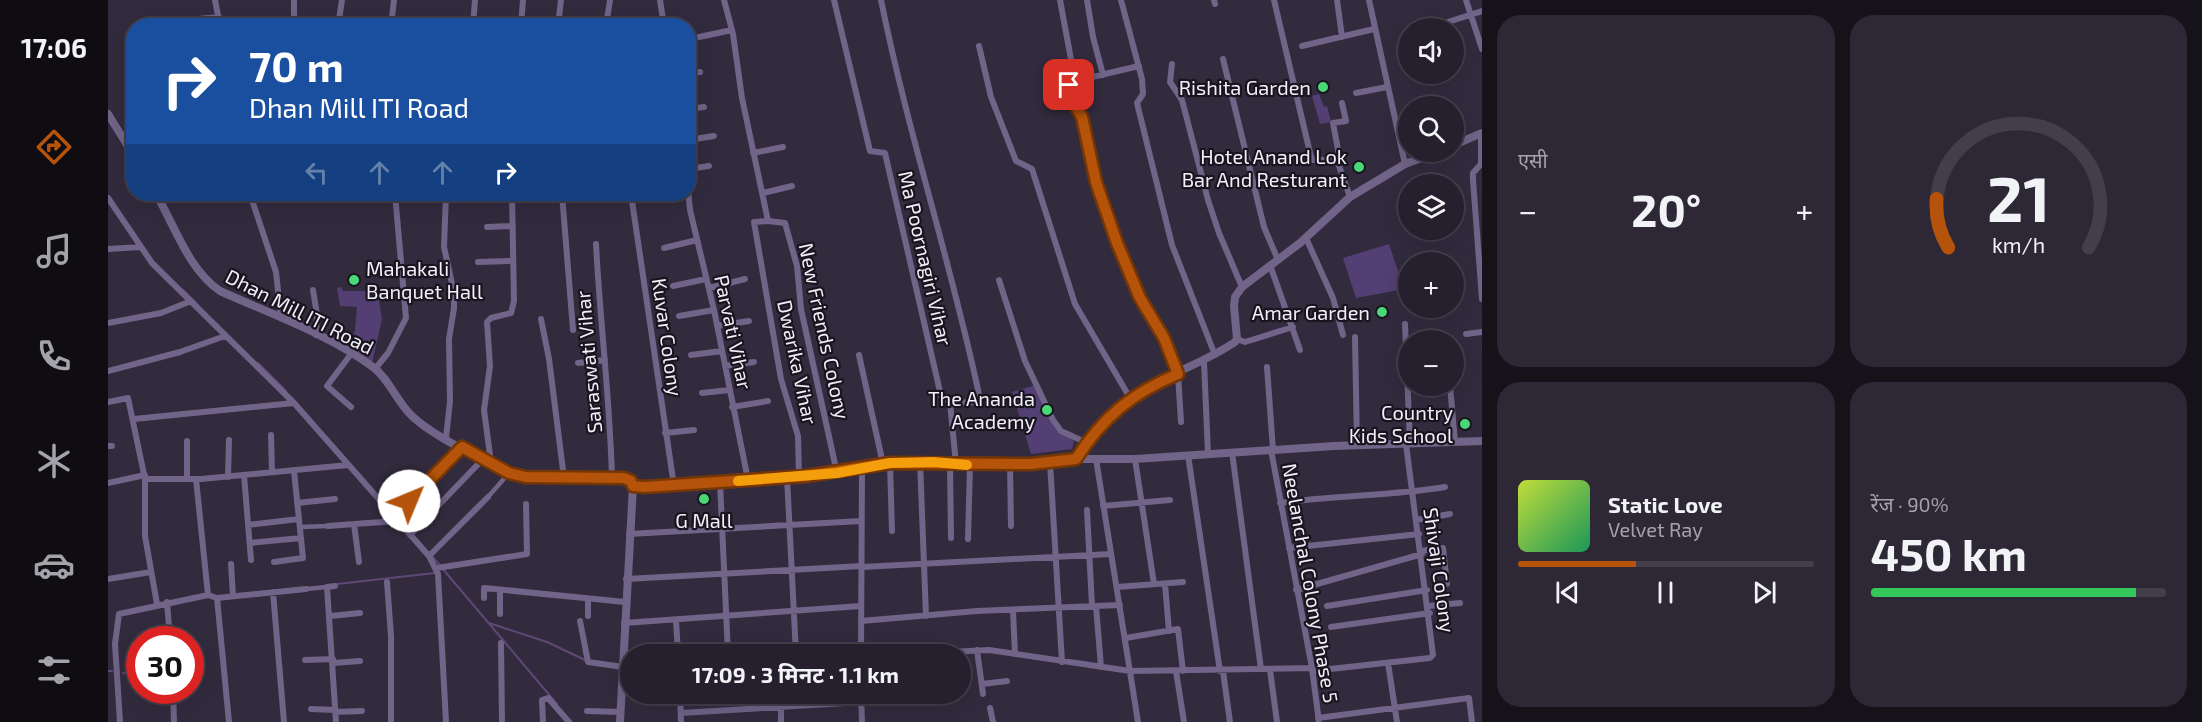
<!DOCTYPE html>
<html lang="hi">
<head>
<meta charset="utf-8">
<style>
	:root { --surface:#26202e; --page:#2e2836; --text:#f1f3f6; --muted:#a4a3aa; --line:#423e4a; --accent:#b45309 }
	body { margin:0; font-family:"Exo 2","Noto Sans Devanagari",sans-serif; background:var(--page); color:var(--text); height:100vh; display:flex; flex-direction:column; font-size:22px; white-space:nowrap }
	* { box-sizing:border-box; margin:0 }
	p { font-size:20px; color:var(--muted) }
	.icon { flex:none; width:33px; height:33px; fill:none; stroke:currentColor; stroke-width:2; stroke-linecap:round; stroke-linejoin:round }
	.map { position:relative; flex:1; overflow:hidden }
	.panel { display:flex; flex-direction:column; gap:15px; padding:15px; background:#151219; width:720px }
	.panel>* { flex:none }
	.guide { position:absolute; left:18px; top:18px; width:570px; height:183px; border-radius:24px; box-shadow:0 6px 24px #0002,0 0 0 2px var(--line); background:#1a4fa0; color:#fff; overflow:hidden }
	.controls { position:absolute; left:1290px; top:18px; display:grid; gap:12px }
	.controls a { display:grid; place-items:center; width:66px; height:66px; border-radius:50%; background:var(--surface); box-shadow:0 6px 24px #0002,0 0 0 2px var(--line); font-size:30px }
	.speed { position:absolute; left:18px; top:626px; display:flex; gap:12px; font-size:30px; font-weight:700; text-align:center }
	.speed>* { display:grid; place-content:center; width:78px; height:78px; border-radius:50%; background:var(--surface); box-shadow:0 6px 24px #0002,0 0 0 2px var(--line); line-height:1 }
	.speed .limit { border:9px solid #d22; background:#fff; color:#111 }
	.pin { position:absolute; display:grid; place-items:center; width:51px; height:51px; color:#fff; margin:-26px; border-radius:12px; box-shadow:0 3px 9px #0006 }
	.me { position:absolute; width:66px; margin:-33px; rotate:45deg; stroke-linejoin:round; filter:drop-shadow(0 0 4px #0008) }
	.turn { display:flex; align-items:center; gap:21px; height:126px; padding:0 24px; font-size:27px }
	.turn .icon { width:78px; height:78px; stroke-width:2.5 }
	.turn b { display:block; font-size:42px; line-height:51px }
	.lanes { display:flex; align-items:center; height:57px; padding:0 24px; background:#0003; justify-content:center; gap:30px; direction:ltr }
	.lanes .off { opacity:.35 }
	.big { font-size:45px; font-weight:700; line-height:1.1 }
	.panel .widget { flex:1; display:flex; flex-direction:column; justify-content:center; gap:9px; min-width:0; padding:0 21px; border-radius:24px; background:var(--page) }
	.panel .dial { align-items:center; gap:0 }
	.dial svg { height:156px; overflow:visible; fill:none; stroke:var(--line); stroke-width:7; stroke-linecap:round; text-anchor:middle }
	.dial text { fill:var(--text); stroke:none }
	.song { display:flex; align-items:center; gap:18px }
	.cover { width:72px; height:72px; border-radius:9px; background:linear-gradient(135deg,hsl(70 70% 55%),hsl(150 70% 35%)) }
	.played { height:6px; border-radius:3px; background:linear-gradient(90deg,var(--accent) 40%,var(--line) 40%) }
	.keys { display:flex; justify-content:space-around; direction:ltr }
	.heat { display:flex; justify-content:space-between; align-items:center; font-size:33px; direction:ltr }
	.charge { height:9px; border-radius:4px; background:linear-gradient(90deg,#34c759 90%,var(--line) 0) }
	.panel .tiles { flex:1; display:grid; gap:15px; grid-template-columns:repeat(2,1fr) }
	.trip { position:absolute; left:512px; top:644px; width:351px; height:60px; border-radius:30px; background:var(--surface); box-shadow:0 6px 24px #0002,0 0 0 2px var(--line); font-weight:700; line-height:60px; text-align:center }
	main { display:flex; flex:1; min-height:0 }
	.menu { display:flex; flex-direction:column; width:108px; justify-content:space-around; align-items:center; background:#0f0d12; color:var(--muted) }
	.menu .icon { width:42px; height:42px }
	.menu .active { color:var(--accent) }
	.menu b { font-size:27px; color:var(--text) }
	.map>svg:first-child { display:block }
</style>
</head>
<body>
<main>
<nav class="menu">
<b>17:06</b>
<svg class="icon active" aria-label="directions" viewBox="0 0 24 24"><path d="M12 3l9 9-9 9-9-9zM9 14v-3h6M13 9l2 2-2 2"/></svg>
<svg class="icon" aria-label="music" viewBox="0 0 24 24"><path d="M9 18V5l10-2v13"/><circle cx="6" cy="18" r="3"/><circle cx="16" cy="16" r="3"/></svg>
<svg class="icon" aria-label="phone" viewBox="0 0 24 24"><path d="M5 4h4l2 5-3 2q2 4 5 5l2-3 5 2v4C11 20 4 13 5 4z"/></svg>
<svg class="icon" aria-label="climate" viewBox="0 0 24 24"><path d="M12 3v18M4 7l16 10M4 17L20 7"/></svg>
<svg class="icon" aria-label="car" viewBox="0 0 24 24"><path d="M5 17H2v-5l4-1 3-4h7l3 4 3 1v5h-3M9 17h6M6 11h13"/><circle cx="7" cy="17" r="2"/><circle cx="17" cy="17" r="2"/></svg>
<svg class="icon" aria-label="filters" viewBox="0 0 24 24"><path d="M4 7h16M4 17h16"/><circle cx="9" cy="7" r="2"/><circle cx="15" cy="17" r="2"/></svg>
</nav>
<div class="map">
<svg width="1374" height="722" viewBox="0 0 1374 722">
	<rect width="100%" height="100%" fill="#322b3e"/>
	<path fill="#533f73" d="M1211,94L1216,107L1219,106L1223,122L1212,124L1204,96Z
		M1281,244L1291,274V290L1248,298L1235,258Z
		M233,287L235,291H265L269,288L274,319L264,363L241,348L247,330L249,307L232,306L229,288Z
		M928,385L945,425L966,441L964,449L923,454L904,392Z"/>
	<g fill="none" stroke-linecap="round" stroke-linejoin="round">
		<path stroke="#5e4876" stroke-width="2" d="M75,290L90,305
			M150,363L178,391
			M323,555L449,704
			M229,584L327,573
			M381,623L439,642L477,660
			M0,671H4
			M15,673L32,675"/>
		<path stroke="#706488" stroke-width="4.5" d="M380,497L401,473
			M192,527L220,526
			M198,589L219,587"/>
		<path stroke="#706488" stroke-width="6" d="M107,0L112,26
			M186,0V26
			M552,0L556,26
			M616,0L625,34L634,98L660,221L677,223L689,266L693,309L729,473
			M726,0L762,151L777,153L833,396L842,403L848,464
			M773,0C800,134 844,265 872,399L869,402L842,403
			M952,0L967,81
			M979,0L985,37L995,75
			M1013,0L1034,79L1035,94L1029,103L1064,245L1107,355
			M1106,0L1107,4
			M1166,0L1203,157L1205,160H1228L1230,163L1242,197
			M1229,0L1234,37
			M1261,0L1297,164
			M1358,0L1374,49
			M90,19L111,17
			M230,26L234,0
			M283,26L286,0
			M365,26L367,0
			M413,26L415,0
			M450,26L453,0
			M498,26L502,0
			M1321,28L1374,11
			M591,37L624,30
			M871,46L883,97L908,161L924,169L967,304L1022,398
			M1194,46L1266,29
			M1115,59L1156,227L1170,260
			M1064,64L1062,82L1074,100L1100,200L1111,233L1134,287
			M1031,66L967,81L960,88L974,118L988,182L1009,243L1032,298L1056,338L1070,374L1073,422
			M580,73L592,72
			M1248,93L1279,87
			M580,109L596,107
			M1373,134V164L1365,173V180L1374,299
			M580,140L606,136
			M645,153L675,147
			M1228,160L1231,155L1225,123L1238,121L1234,103
			M580,169L601,166
			M580,190L582,210L606,310L640,480
			M655,193L684,186
			M142,194L168,272L173,318
			M454,194L465,330
			M523,194L566,486
			M0,198L44,263L186,403L321,556L330,574L338,722
			M660,221L646,222L673,379L690,436L691,476
			M379,227L405,226
			M1198,238L1225,298L1235,335
			M488,244C492,322 502,399 504,478
			M556,248L589,240
			M0,249L33,247
			M370,262L403,261
			M1162,265L1192,350
			M891,280L917,361L945,420L953,431L979,443
			M565,286L598,279
			M601,288L637,279
			M205,290L209,315L208,335
			M571,316L606,310
			M433,319L441,359L456,478
			M0,323L53,313L83,301
			M1297,324L1302,443
			M609,326L641,321
			M1358,334L1374,332
			M1247,337L1249,445
			M1129,339L1137,342L1185,327
			M583,355L614,351
			M751,355L775,464
			M1096,362L1100,454
			M470,363L497,360
			M617,366L646,362
			M1159,367L1165,450
			M267,369L280,353L298,318L287,194
			M0,371L72,352L117,336
			M1342,386L1347,442
			M594,393L621,390
			M0,402L20,398L37,479V536L49,604
			M243,407L219,386L243,354
			M624,407L660,401
			M26,419L186,403
			M557,433L586,430
			M163,435L164,472
			M338,438L342,401L341,339L346,308V293L336,247L338,194
			M79,441V479
			M0,446H4
			M1163,450L1204,668L1211,722
			M1124,452L1153,669
			M1080,455L1112,671
			M988,459L1030,722
			M1027,459L1046,584
			M812,461L818,616
			M942,462L954,662
			M383,463L376,410L382,366L379,322L383,318L403,313L406,301L404,194
			M782,463L784,531
			M842,464L843,538
			M902,464L903,526
			M136,475L143,560
			M120,477L121,440
			M679,477L688,654
			M37,479H93L240,465
			M88,479L100,595
			M612,482L620,654
			M0,483L37,475
			M189,503L227,499
			M1172,503C1227,495 1283,496 1337,487
			M995,506L1062,500
			M979,510L984,606
			M285,516L353,447
			M1308,520L1342,514
			M140,525L191,519
			M220,526L246,524
			M521,534L753,521
			M302,535L375,459
			M860,539L862,465
			M142,543L193,538
			M1181,548L1311,534
			M1313,551L1335,548L1339,584
			M321,556L380,497
			M166,562L195,558L186,471
			M251,562L246,524L289,521
			M123,564L125,596
			M754,567L1003,554
			M329,568L419,554L418,504
			M0,579L43,572
			M518,579L754,566
			M279,582L283,636V722
			M1057,584L1061,631
			M227,586L219,587L228,722
			M1009,587L1075,582
			M1188,590L1314,554
			M165,592L176,722
			M109,598L121,722
			M376,598V588L517,602
			M480,600V616
			M59,602L62,639
			M988,606L993,667
			M1219,606L1319,590
			M1321,606L1352,603
			M905,611L907,654
			M392,614V590
			M222,616L252,613
			M568,620L570,654
			M472,621L480,662L515,667
			M753,621L869,611L1012,605
			M516,623L753,606
			M1223,627L1322,613
			M1018,638L1070,629L1075,671
			M393,643L394,722
			M869,650L875,694
			M753,654L754,469
			M802,654L881,650L1022,671L1204,668
			M197,660L225,659
			M225,663L252,661
			M1280,663L1289,722
			M1162,670L1169,722
			M1068,671L1076,722
			M1115,671L1122,722
			M1204,671L1322,658L1325,655L1298,444
			M874,684L899,681
			M65,690L66,722
			M572,693L573,722
			M753,693L754,722
			M673,708V722
			M882,708L885,722
			M203,709L227,710
			M479,711L513,712
			M227,712L254,711
			M573,713L754,702
			M1210,718L1361,698L1364,722
			M12,722L7,644L11,614L100,595L109,598L198,589
			M435,722L434,700L440,698L461,722"/>
		<path stroke="#706488" stroke-width="8" d="M0,114L26,156
			M1346,145L1374,133
			M48,194C67,226 80,269 112,291C163,314 220,334 265,367C281,379 288,400 302,414C322,435 374,459 401,473L412,475L516,478L523,481L525,486L512,722
			M968,459C985,432 1011,401 1040,386C1069,371 1099,361 1127,342L1129,339L1126,306L1127,297L1134,287L1192,243L1242,197L1297,164L1330,152
			M525,486L537,487L698,476L782,463L923,464L968,459H1027L1226,446L1374,441"/>
	</g>
	<g fill="none" stroke-linecap="round" stroke-linejoin="round">
		<g stroke="#753606" stroke-width="15">
			<path id="route" d="M301,501L354,447L401,473L418,477L516,478L523,481L525,486L537,487L698,476L782,463L923,464L968,459C995,417 1024,393 1070,374L1056,338L1032,298L1009,243L988,182L974,117L963,99L961,85"/>
		</g>
		<use href="#route" stroke="#b45309" stroke-width="10"/>
		<path stroke="#f59e0b" stroke-width="10" d="M630,481L729,473L782,463L826,462L859,465"/>
	</g>
	<g fill="#4ad778" stroke="#18151e" stroke-width="2">
		<circle cx="1215" cy="87" r="6"/>
		<circle cx="1251" cy="167" r="6"/>
		<circle cx="246" cy="280" r="6"/>
		<circle cx="1274" cy="312" r="6"/>
		<circle cx="939" cy="410" r="6"/>
		<circle cx="1357" cy="424" r="6"/>
		<circle cx="596" cy="499" r="6"/>
	</g>
	<g text-anchor="middle" dominant-baseline="central" stroke-width="4.5" stroke-linejoin="round" paint-order="stroke">
		<g font-size="20" fill="#f2eefb" stroke="#18151e" text-anchor="end">
			<text x="1203" y="87">Rishita Garden</text>
			<text x="1239" y="156">Hotel Anand Lok<tspan x="1239" dy="23">Bar And Resturant</tspan></text>
			<text x="258" y="268" text-anchor="start">Mahakali<tspan x="258" dy="23">Banquet Hall</tspan></text>
			<text x="1262" y="312">Amar Garden</text>
			<text x="927" y="398">The Ananda<tspan x="927" dy="23">Academy</tspan></text>
			<text x="1345" y="412">Country<tspan x="1345" dy="23">Kids School</tspan></text>
			<text x="596" y="520" text-anchor="middle">G Mall</text>
		</g>
		<g font-size="20" fill="#f2eefb" stroke="#18151e">
			<text transform="translate(818 258) rotate(77)">Ma Poornagiri Vihar</text>
			<text transform="translate(192 311) rotate(27)">Dhan Mill ITI Road</text>
			<text transform="translate(717 331) rotate(78)">New Friends Colony</text>
			<text transform="translate(626 332) rotate(78)">Parvati Vihar</text>
			<text transform="translate(560 337) rotate(82)">Kuvar Colony</text>
			<text transform="translate(480 362) rotate(-95)">Saraswati Vihar</text>
			<text transform="translate(690 362) rotate(78)">Dwarika Vihar</text>
			<text transform="translate(1332 570) rotate(82)">Shivaji Colony</text>
			<text transform="translate(1203 583) rotate(80)">Neelanchal Colony Phase 5</text>
		</g>
	</g>
</svg>
<div class="controls">
<a><svg class="icon" aria-label="sound" viewBox="0 0 24 24"><path d="M4 9h4l5-4v14l-5-4H4zM17 9q2 3 0 6"/></svg></a>
<a><svg class="icon" aria-label="search" viewBox="0 0 24 24"><circle cx="10" cy="10" r="6"/><path d="M15 15l6 6"/></svg></a>
<a><svg class="icon" aria-label="layers" viewBox="0 0 24 24"><path d="M12 4l9 5-9 5-9-5zM3 14l9 5 9-5"/></svg></a>
<a>+</a>
<a>−</a>
</div>
<div class="speed"><div class="limit">30</div></div>
<div class="pin" style="left:961px;top:85px;background:#d93025"><svg class="icon" aria-label="arrive" viewBox="0 0 24 24"><path d="M6 21V4h12l-3 4 3 4H6"/></svg></div>
<svg class="me" style="left:301px;top:501px" viewBox="-20 -20 40 40"><circle r="19" fill="#fff"/><path d="M0-13L10 11 0 6-10 11z" fill="#b45309"/></svg>
<div class="trip">17:09 · 3 मिनट · 1.1 km</div>
<div class="guide">
<div class="turn"><svg class="icon" aria-label="right" viewBox="0 0 24 24"><path d="M7 20v-9h11M14 6l5 5-5 5"/></svg><div><b>70 m</b>Dhan Mill ITI Road</div></div>
<div class="lanes"><svg class="icon off" aria-label="left" viewBox="0 0 24 24"><path d="M17 20v-9H6M10 6l-5 5 5 5"/></svg><svg class="icon off" aria-label="ahead" viewBox="0 0 24 24"><path d="M12 20V5M6 11l6-6 6 6"/></svg><svg class="icon off" aria-label="ahead" viewBox="0 0 24 24"><path d="M12 20V5M6 11l6-6 6 6"/></svg><svg class="icon" aria-label="right" viewBox="0 0 24 24"><path d="M7 20v-9h11M14 6l5 5-5 5"/></svg></div>
</div>
</div>
<section class="panel">
<div class="tiles">
<div class="widget"><p>एसी</p>
<div class="heat"><a>−</a><b class="big">20°</b><a>+</a></div>
</div>
<div class="widget dial"><svg viewBox="0 0 100 80">
<path d="M14 69A42 42 0 1 1 86 69"/>
<path d="M14 69A42 42 0 0 1 8 44" stroke="#b45309"/>
<text x="50" y="56" font-size="32" font-weight="700">21</text>
<text x="50" y="72" font-size="11">km/h</text>
</svg></div>
<div class="widget">
<div class="song"><i class="cover"></i><div><b>Static Love</b><p>Velvet Ray</p></div></div>
<div class="played"></div>
<div class="keys"><svg class="icon" aria-label="previous" viewBox="0 0 24 24"><path d="M18 5L8 12l10 7zM5 5v14"/></svg><svg class="icon" aria-label="pause" viewBox="0 0 24 24"><path d="M8 5v14M16 5v14"/></svg><svg class="icon" aria-label="next" viewBox="0 0 24 24"><path d="M6 5l10 7-10 7zM19 5v14"/></svg></div>
</div>
<div class="widget"><p>रेंज · 90%</p><b class="big">450 km</b><div class="charge"></div></div>
</div>
</section>
</main>
</body>
</html>
